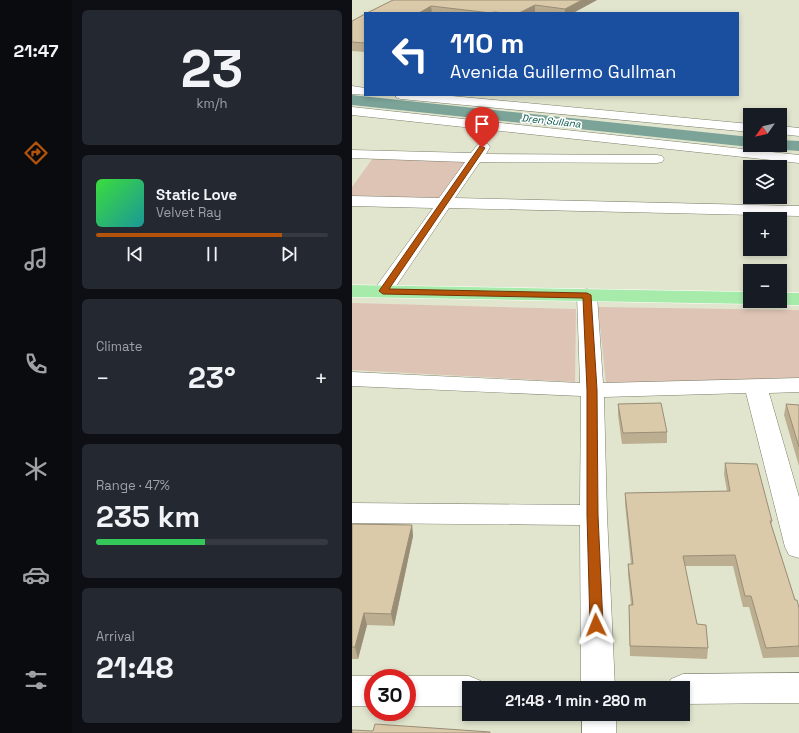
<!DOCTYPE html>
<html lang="en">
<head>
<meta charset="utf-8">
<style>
	:root { --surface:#171b24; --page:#242831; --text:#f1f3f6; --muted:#9ea1a6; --line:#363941; --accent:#b45309 }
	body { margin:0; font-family:"Space Grotesk",sans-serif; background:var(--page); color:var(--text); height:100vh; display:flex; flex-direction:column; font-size:15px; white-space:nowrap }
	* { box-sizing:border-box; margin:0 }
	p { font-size:13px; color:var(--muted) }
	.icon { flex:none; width:22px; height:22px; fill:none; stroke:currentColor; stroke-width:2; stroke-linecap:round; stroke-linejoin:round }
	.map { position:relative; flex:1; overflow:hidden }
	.drawer { display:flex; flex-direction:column; gap:10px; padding:10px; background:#0d0f14; width:280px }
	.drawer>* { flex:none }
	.guide { position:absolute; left:12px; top:12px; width:375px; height:84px; border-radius:0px; box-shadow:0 2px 6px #0003; background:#1a4fa0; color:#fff; overflow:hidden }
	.needle { width:26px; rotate:236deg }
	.tools { position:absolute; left:391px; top:108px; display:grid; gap:8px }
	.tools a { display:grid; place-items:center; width:44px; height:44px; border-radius:0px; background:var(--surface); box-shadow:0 2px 6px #0003; font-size:20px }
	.speed { position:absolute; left:12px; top:669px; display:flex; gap:8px; font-size:20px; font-weight:700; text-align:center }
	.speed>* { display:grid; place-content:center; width:52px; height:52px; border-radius:50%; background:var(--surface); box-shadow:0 2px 6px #0003; line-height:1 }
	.speed .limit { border:6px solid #d22; background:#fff; color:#111 }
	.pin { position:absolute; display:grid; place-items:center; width:34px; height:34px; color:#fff; margin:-41px -17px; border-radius:50% 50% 50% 0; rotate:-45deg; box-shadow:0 0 4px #0007 }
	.pin .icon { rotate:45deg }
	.me { position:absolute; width:44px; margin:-22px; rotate:358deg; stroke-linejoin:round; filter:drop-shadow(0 0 3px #0008) }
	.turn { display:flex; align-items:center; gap:14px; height:84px; padding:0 20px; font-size:18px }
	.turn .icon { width:52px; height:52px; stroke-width:2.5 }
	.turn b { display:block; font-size:28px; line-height:34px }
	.big { font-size:30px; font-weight:700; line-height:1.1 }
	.drawer .card { flex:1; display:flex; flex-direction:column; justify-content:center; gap:6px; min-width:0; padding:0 14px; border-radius:6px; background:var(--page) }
	.drawer .dial { align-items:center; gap:0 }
	.dial b { font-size:52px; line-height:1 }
	.song { display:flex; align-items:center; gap:12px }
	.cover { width:48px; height:48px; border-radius:6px; background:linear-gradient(135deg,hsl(120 70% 55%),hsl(180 70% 35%)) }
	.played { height:4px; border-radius:2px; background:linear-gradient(90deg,var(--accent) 80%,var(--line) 80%) }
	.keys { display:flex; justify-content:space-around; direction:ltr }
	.heat { display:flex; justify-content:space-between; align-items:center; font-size:22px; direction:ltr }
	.charge { height:6px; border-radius:3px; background:linear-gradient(90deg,#34c759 47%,var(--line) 0) }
	.trip { position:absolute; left:110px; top:681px; width:228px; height:40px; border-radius:0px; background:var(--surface); box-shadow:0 2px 6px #0003; font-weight:700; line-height:40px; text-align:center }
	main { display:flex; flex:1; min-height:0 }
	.menu { display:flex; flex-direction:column; width:72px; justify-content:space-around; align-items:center; background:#090b0e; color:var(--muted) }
	.menu .icon { width:28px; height:28px }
	.menu .selected { color:var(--accent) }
	.menu b { font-size:18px; color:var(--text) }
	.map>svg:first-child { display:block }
</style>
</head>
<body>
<main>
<nav class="menu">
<b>21:47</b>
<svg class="icon selected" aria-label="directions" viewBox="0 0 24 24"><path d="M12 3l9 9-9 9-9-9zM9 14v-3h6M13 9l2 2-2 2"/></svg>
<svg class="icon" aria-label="music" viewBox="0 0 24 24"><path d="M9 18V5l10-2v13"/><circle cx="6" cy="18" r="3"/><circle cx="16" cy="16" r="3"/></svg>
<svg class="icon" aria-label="phone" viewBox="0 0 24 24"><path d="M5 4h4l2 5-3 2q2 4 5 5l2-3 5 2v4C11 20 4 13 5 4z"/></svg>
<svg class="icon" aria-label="climate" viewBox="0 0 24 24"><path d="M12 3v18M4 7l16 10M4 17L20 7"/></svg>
<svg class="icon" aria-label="car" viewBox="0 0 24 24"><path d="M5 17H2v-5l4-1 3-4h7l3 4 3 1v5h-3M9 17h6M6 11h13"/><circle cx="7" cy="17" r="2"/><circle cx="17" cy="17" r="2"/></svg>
<svg class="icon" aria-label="filters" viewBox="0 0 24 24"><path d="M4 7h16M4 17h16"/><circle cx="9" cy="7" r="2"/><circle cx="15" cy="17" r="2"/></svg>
</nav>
<section class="drawer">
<div class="card dial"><b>23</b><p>km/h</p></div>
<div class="card">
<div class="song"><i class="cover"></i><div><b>Static Love</b><p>Velvet Ray</p></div></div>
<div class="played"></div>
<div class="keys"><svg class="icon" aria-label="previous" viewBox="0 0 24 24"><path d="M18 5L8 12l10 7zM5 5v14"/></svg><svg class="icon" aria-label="pause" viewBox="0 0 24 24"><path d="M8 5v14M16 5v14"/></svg><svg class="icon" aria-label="next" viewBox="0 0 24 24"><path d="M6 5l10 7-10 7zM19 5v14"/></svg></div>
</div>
<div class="card"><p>Climate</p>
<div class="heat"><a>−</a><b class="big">23°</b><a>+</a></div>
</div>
<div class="card"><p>Range · 47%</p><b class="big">235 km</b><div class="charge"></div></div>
<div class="card"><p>Arrival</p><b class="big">21:48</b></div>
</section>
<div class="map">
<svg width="447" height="733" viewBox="0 0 447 733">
	<rect width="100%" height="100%" fill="#e1e5ce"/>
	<path fill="#dec4b5" d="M21,158L117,160L89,200L0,198V187Z
		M0,303L224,309L223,382L0,370Z
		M246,307L447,310V378L254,383Z"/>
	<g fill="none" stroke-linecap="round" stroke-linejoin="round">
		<path fill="#7ba397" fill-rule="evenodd" d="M0,95L398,137V145H405L398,147L0,105Z
			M428,140L447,141V151L422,149L419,145H428Z"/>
		<g stroke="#7c7f6a" stroke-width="1">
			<path id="street" d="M0,86L13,88V95H16L0,94Z
				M43,95H89L398,124V132L49,99L45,98Z
				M0,107L447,155V163L0,115Z
				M428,126L447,128V136L428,134Z
				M131,143L136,144L138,147L134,154L305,155L310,156L312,159L310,162L305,163L128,162L103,198L447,206V216L97,208L38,295L31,297L24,295L21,291L81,208L0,206V196L87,198L113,162L0,158V150L119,153L126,144Z
				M235,289L242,291L245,295L251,383L447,378V392L417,393L447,497V558L437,555L433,547L394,393L252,397L255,515L263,688H229L228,525L0,523V503L228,505L229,396L0,386V372L228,383L225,295L228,291Z
				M447,673V703L331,704V688H315L319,679L331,674Z
				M0,676H21L26,678H21V706H0Z
				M55,676H117L129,681L132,688H117V706H55V678H50Z
				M230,714H264V733H230Z"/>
		</g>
		<g stroke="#fff" stroke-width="1">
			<path id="primary" d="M0,285L398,292V301H406L398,304L0,297Z
				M428,293H447V305H428L421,303L420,301H428Z"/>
		</g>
		<use href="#street" fill="#fff" fill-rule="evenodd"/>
		<use href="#primary" fill="#a7ebab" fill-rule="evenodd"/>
	</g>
	<path fill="#bbae91" d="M41,0H245L221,13H15Z
		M13,14V52L0,51V21Z
		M266,404L315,432V443L270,444L266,415Z
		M434,404L447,405V466L432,415Z
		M373,463L420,521L419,525L443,600L447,608V657L411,658L397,607H391L381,566H333L345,624L356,648L355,659L278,656L277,616V605H279L276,574V564H279L273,503V493L375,491L372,474Z
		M0,524L60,525L61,536L42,626L15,625L6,659H0Z"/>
	<path fill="#998d76" d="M230,0H245L221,13H213V9Z
		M183,5V13H167Z
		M79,6L80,13H67Z
		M60,525L61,536L42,626L39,614Z
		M12,613L15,625L6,659L3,647Z"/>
	<path fill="#dacaa9" stroke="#998d76" d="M41,0H230L213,9L183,5L167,13H154L142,12L139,13L79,6L67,13H15Z
		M13,14V43L0,42V21Z
		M309,403L315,432L271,433L266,404Z
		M434,404L447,405V447Z
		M373,463L405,464L420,521H418L443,600H445L447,608V646L414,648L399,596H393L383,555L331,556L345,624L354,625L356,648L278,646L277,605H281L276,564H281L273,493L378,491Z
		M0,524L60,525L39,614L12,613L3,647H0Z
		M23,724L138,732V733H0V730L21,731Z"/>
	<path fill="#b45309" stroke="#753606" d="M128,146L133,148L37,289L235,293L239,295L245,390L246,515L251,625L249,629L244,631L240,629L238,625L235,515V390L231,298L31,294L27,291Z"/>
	<g text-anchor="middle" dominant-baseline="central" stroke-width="3.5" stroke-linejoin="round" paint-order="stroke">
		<g font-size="10" font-style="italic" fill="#035949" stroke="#fff">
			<text transform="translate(199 121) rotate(6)">Dren Sullana</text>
		</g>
	</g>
</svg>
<div class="tools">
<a><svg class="needle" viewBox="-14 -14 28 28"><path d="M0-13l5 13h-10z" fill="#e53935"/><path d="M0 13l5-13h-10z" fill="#9ea1a6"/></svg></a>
<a><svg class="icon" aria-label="layers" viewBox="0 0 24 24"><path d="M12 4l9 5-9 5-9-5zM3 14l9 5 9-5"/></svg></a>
<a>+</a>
<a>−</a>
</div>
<div class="speed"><div class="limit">30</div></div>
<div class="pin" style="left:130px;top:148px;background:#d93025"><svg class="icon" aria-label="arrive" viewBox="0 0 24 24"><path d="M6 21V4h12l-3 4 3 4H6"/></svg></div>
<svg class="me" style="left:244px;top:625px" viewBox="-20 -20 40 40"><path d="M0-17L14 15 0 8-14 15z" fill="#b45309" stroke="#fff" stroke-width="4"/></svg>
<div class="trip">21:48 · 1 min · 280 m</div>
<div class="guide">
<div class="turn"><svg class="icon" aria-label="left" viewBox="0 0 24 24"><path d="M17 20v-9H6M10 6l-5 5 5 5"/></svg><div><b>110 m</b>Avenida Guillermo Gullman</div></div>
</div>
</div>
</main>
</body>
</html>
